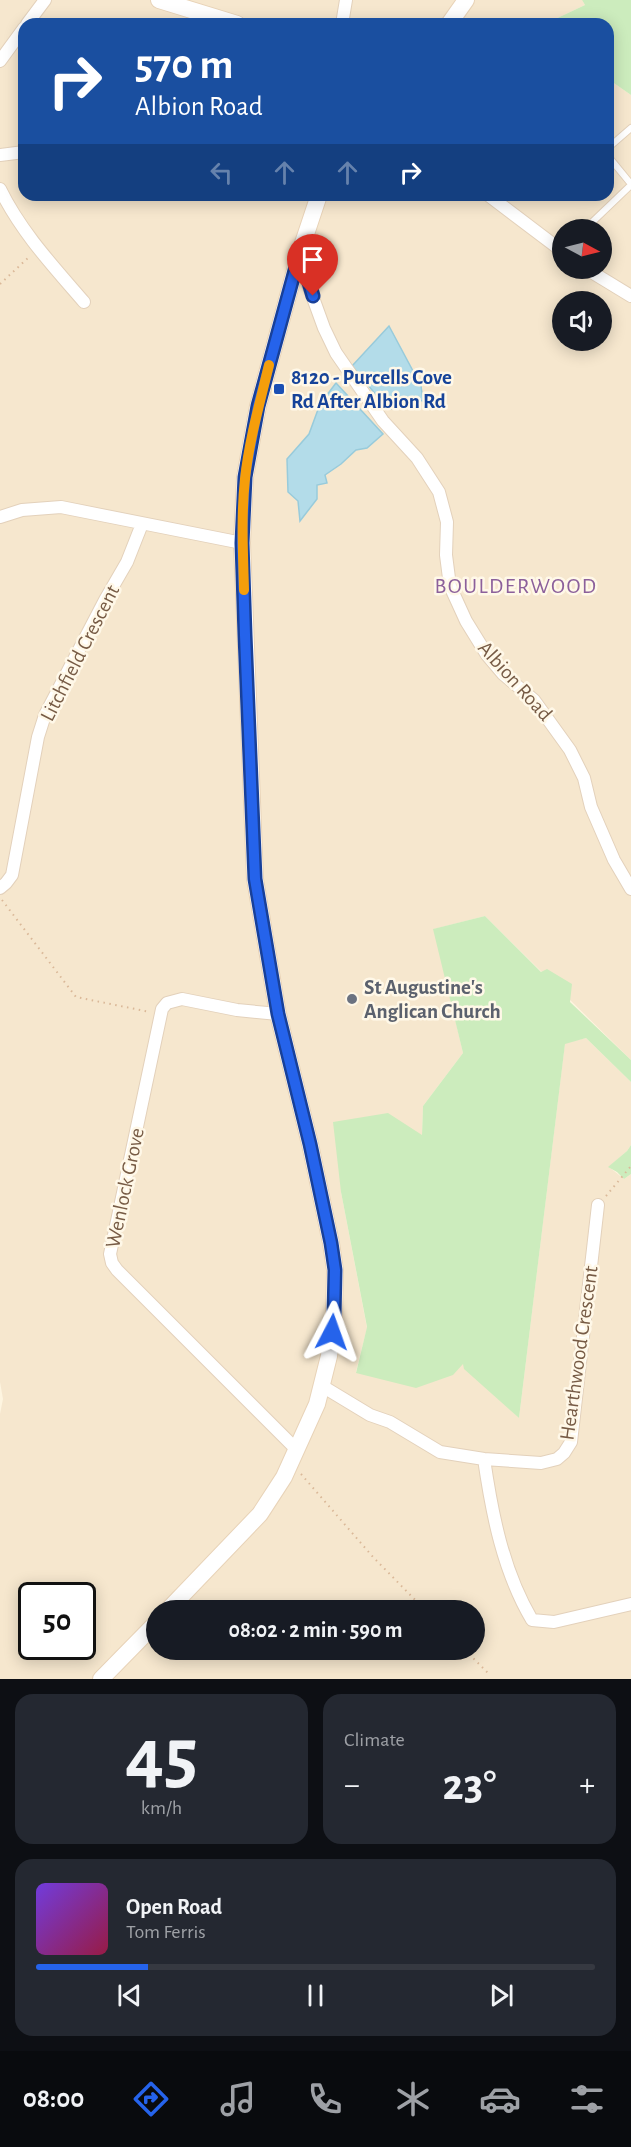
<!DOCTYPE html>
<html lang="en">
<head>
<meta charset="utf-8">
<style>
	:root { --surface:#171b24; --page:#242831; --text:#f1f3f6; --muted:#9ea1a6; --line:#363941; --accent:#2563eb }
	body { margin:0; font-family:"Alegreya Sans",sans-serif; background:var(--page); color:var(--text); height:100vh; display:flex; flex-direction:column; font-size:22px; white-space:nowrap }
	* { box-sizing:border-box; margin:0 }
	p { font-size:20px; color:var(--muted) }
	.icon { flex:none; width:33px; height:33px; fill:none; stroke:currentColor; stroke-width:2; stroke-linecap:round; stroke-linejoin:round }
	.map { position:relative; height:1679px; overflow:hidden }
	.drawer { display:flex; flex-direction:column; gap:15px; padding:15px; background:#0d0f14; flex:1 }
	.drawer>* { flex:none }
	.banner { position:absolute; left:18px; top:18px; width:596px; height:183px; border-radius:18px; box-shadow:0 3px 15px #0003; background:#1a4fa0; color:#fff; overflow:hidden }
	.needle { width:39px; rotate:97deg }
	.controls { position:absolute; left:552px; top:219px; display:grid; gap:12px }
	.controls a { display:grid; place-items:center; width:60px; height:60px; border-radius:50%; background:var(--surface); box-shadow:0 3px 15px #0003; font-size:30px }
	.speed { position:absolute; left:18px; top:1582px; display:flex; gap:12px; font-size:30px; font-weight:700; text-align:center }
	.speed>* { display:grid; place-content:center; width:78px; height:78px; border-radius:50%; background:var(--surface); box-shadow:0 3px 15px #0003; line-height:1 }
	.speed .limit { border:3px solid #111; border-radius:9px; background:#fff; color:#111 }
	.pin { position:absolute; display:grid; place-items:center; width:51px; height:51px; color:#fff; margin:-62px -26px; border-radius:50% 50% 50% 0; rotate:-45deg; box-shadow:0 0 6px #0007 }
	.pin .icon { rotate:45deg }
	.me { position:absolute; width:66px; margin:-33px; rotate:4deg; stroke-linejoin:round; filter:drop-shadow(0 0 4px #0008) }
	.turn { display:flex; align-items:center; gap:21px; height:126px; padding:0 18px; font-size:27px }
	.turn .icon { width:78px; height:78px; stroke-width:2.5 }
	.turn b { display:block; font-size:42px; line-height:51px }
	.lanes { display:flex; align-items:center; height:57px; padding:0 18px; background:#0003; justify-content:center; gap:30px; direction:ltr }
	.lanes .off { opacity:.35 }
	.big { font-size:45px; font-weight:700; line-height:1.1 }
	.drawer .tile { flex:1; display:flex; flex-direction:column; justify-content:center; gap:9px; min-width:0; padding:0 21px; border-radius:18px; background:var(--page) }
	.drawer .dial { align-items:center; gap:0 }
	.dial b { font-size:78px; line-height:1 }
	.song { display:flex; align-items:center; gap:18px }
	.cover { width:72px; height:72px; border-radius:9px; background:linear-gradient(135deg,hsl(260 70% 55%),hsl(340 70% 35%)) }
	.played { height:6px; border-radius:3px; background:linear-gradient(90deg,var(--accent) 20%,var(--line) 20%) }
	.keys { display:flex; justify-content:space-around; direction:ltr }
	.heat { display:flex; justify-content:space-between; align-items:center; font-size:33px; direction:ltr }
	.drawer .tiles { flex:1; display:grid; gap:15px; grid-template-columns:1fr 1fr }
	.tile:last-child { grid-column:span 2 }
	.trip { position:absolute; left:146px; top:1600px; width:339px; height:60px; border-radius:30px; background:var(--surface); box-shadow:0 3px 15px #0003; font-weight:700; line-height:60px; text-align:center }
	.tab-bar { display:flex; height:96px; justify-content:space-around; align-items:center; background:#090b0e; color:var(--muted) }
	.tab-bar .icon { width:42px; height:42px }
	.tab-bar .on { color:var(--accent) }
	.tab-bar b { font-size:27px; color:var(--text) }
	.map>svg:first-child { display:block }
</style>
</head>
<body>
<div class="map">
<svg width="631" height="1679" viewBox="0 0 631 1679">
	<rect width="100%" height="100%" fill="#fef5e0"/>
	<path fill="#f6e7ce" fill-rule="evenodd" d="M0,0H582L585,5L551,21L553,24H24V195H608V79L631,95V1060L485,916L434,929L463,1053L423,1106L422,1136L341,1192L367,1328L356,1372L463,1364L519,1418L565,1043L586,1038L631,1082V1145L627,1151L609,1167L624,1179L631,1174V1679H0V1414L3,1399L0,1382ZM562,230H602V268H562ZM562,302H602V340H562ZM389,327L421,386L423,401L408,398L392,408L382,402ZM320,404L367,448L356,450L341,464L324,475L317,485L301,520L298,501L288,492L287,459L309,434ZM32,1596H82V1647H32ZM156,1611H474V1650H156Z"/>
	<path fill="#ccecbd" d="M582,0H631V95L608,79V24H553L551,21L585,5Z
		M485,916L541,972L547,969L572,984L570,1002L631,1060V1082L586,1038L565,1044L519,1418L464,1369L463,1364L453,1375L416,1388L356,1373L367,1327L341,1192L333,1122L388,1113L422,1135L423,1106L463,1053L433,929Z
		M631,1145V1174L624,1179L617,1172L608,1167L627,1151Z"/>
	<path fill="#b3dce9" stroke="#98cbdb" stroke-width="1.5" d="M389,326L421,386L423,401L408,398L392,409L382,402L352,366Z
		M336,383L383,434L367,448L356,450L341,464L325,475L327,483L317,485V499L300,521L298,501L288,492L287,459L309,434L320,404Z"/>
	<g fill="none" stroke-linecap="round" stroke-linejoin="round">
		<g stroke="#e3d1bb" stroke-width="8">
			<path id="service" d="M608,148L631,128
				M608,156L631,184
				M584,230L631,185"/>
		</g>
		<g stroke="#e3d1bb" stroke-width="14">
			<path id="minor" d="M27,24L45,0
				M342,24L346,0
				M0,61L24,28
				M0,155L24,152
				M0,189C21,232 53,266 84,302
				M488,195L562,251
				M300,253L308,284L324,328L336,353L383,421L417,458L439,492L447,522L446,555L450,586L466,621L487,655L503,674L534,700L570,750L584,778L591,807L614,860L631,889
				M585,268L631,296
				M0,517L22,510L61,507L242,543
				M0,888L6,883L12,875L38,737L45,715L105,600L127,562L142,524
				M278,1014L237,1010L182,999L167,1003L162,1009L110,1254L112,1263L117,1270L297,1450
				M322,1386L370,1415L390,1422L440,1452L484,1459L541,1463L557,1459L564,1453L571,1442L598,1205
				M484,1459C492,1514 503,1571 532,1620L554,1622L631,1604"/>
		</g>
		<g stroke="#e8d3b8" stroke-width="18">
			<path id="secondary" d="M159,0L237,24
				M449,24L466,0
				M167,1611L260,1514L284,1477L317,1404L329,1356L334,1316L335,1270L331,1243L310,1144L278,1014L255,879L242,543L245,477L258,406L300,252L319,195
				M101,1679L156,1623"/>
		</g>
		<path stroke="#dab898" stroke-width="2" stroke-dasharray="1.5 4.5" stroke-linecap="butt" d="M0,284L29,257
			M2,900L76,997L150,1012
			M606,1196L631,1166
			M301,1474L373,1557L426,1611
			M465,1650L489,1674"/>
		<use href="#service" stroke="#fff" stroke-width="6"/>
		<use href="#minor" stroke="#fff" stroke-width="12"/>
		<use href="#secondary" stroke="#fff" stroke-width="16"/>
	</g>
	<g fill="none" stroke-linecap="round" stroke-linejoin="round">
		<g stroke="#184099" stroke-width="15">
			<path id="route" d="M313,296L300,252L258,406L245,477L242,543L245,635L255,879L278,1014L310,1144L331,1243L335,1270L334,1316L332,1332"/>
		</g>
		<use href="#route" stroke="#2563eb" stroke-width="10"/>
		<path stroke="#f59e0b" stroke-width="10" d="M244,590C243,553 241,516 245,479C249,441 260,402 269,365"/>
	</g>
	<rect fill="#1a4fb4" stroke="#fff8e8" stroke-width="2" x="273" y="383" width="12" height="12" rx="3"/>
	<circle fill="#6b7280" stroke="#fff8e8" stroke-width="2" cx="352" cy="999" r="6"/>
	<g text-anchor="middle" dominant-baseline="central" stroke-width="5" stroke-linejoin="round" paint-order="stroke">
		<g font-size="21" font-weight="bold" fill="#164399" stroke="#fff8e8" text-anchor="start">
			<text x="291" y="377">8120 - Purcells Cove<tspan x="291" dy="24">Rd After Albion Rd</tspan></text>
		</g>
		<g font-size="21" fill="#775b45" stroke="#fff8e8">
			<text transform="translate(80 653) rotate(-63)">Litchfield Crescent</text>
			<text transform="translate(515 681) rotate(48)">Albion Road</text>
			<text transform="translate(125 1188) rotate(-78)">Wenlock Grove</text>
			<text transform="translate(579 1353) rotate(-82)">Hearthwood Crescent</text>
		</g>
		<g font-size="21" font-weight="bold" fill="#5b616d" stroke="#fff8e8" text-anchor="start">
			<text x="364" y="987">St Augustine's<tspan x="364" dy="24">Anglican Church</tspan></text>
		</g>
		<g font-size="22" letter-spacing="1.5" fill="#8c609b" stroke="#fff8e8">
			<text x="516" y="586">BOULDERWOOD</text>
		</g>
	</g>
</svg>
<div class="controls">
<a><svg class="needle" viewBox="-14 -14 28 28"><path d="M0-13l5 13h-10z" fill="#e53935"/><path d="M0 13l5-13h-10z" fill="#9ea1a6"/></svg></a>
<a><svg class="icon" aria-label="sound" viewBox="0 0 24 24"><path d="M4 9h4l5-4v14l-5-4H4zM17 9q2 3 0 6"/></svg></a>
</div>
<div class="speed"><div class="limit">50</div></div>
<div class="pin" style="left:313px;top:296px;background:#d93025"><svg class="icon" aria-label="arrive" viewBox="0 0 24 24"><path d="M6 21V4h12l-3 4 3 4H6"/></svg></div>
<svg class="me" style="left:332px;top:1332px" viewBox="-20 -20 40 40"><path d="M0-17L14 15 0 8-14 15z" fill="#2563eb" stroke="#fff" stroke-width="4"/></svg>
<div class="trip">08:02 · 2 min · 590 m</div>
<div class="banner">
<div class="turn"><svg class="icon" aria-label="right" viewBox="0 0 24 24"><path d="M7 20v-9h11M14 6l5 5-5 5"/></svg><div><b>570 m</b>Albion Road</div></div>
<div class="lanes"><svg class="icon off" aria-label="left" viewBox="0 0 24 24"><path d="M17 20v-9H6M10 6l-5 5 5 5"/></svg><svg class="icon off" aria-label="ahead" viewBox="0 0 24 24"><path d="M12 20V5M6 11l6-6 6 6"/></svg><svg class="icon off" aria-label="ahead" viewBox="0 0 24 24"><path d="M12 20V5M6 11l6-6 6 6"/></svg><svg class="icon" aria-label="right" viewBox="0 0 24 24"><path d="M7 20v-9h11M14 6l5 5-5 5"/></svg></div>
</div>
</div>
<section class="drawer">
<div class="tiles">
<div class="tile dial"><b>45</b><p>km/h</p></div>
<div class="tile"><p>Climate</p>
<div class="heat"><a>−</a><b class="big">23°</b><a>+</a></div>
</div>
<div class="tile">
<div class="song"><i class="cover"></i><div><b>Open Road</b><p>Tom Ferris</p></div></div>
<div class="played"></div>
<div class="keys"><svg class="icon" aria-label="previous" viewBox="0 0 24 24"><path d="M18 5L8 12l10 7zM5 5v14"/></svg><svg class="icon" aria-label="pause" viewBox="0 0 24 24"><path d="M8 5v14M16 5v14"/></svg><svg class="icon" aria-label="next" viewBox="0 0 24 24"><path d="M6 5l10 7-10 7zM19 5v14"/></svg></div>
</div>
</div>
</section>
<nav class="tab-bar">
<b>08:00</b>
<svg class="icon on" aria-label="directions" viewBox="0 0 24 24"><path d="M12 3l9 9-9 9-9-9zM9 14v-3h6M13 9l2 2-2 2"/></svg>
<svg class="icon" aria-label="music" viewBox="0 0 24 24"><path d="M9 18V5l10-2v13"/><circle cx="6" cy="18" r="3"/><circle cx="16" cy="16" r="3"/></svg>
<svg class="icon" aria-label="phone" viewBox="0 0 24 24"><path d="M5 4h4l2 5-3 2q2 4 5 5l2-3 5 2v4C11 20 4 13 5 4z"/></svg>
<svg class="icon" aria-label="climate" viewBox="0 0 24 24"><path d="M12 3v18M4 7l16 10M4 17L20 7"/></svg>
<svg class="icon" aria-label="car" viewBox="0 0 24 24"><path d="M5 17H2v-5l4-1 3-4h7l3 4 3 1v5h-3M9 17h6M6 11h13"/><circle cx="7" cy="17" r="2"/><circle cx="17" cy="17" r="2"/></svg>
<svg class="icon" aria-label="filters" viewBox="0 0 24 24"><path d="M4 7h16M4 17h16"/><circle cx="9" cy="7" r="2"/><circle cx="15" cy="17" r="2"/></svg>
</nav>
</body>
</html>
